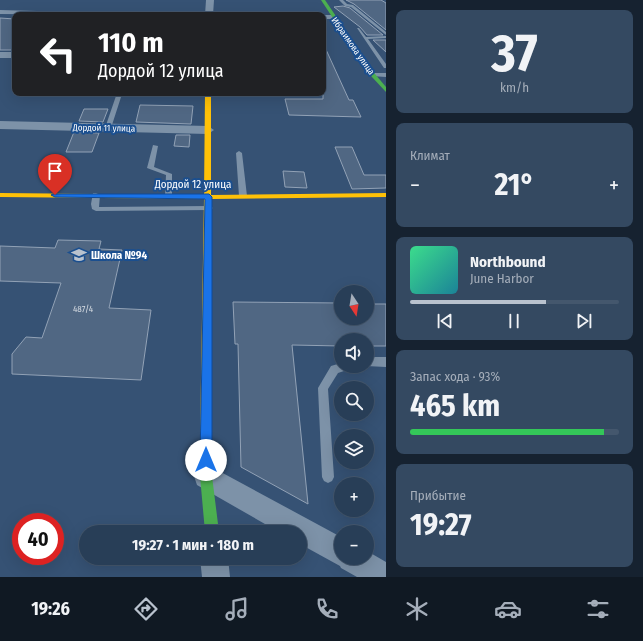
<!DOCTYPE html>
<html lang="ru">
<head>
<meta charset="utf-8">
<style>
	:root { --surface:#283e57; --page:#344961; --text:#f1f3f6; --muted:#a5aeba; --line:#44576d; --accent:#b9c2ce }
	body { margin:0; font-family:"Fira Sans Condensed",sans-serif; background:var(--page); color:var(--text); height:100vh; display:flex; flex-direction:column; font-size:15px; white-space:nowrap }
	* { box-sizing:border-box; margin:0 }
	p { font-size:13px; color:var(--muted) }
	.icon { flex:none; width:22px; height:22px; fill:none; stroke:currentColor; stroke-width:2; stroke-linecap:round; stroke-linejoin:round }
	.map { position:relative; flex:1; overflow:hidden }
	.sheet { display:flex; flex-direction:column; gap:10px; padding:10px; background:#162230; width:257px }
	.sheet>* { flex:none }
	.hud { position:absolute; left:12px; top:12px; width:314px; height:84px; border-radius:8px; box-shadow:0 4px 16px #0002,0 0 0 1px var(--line); background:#202124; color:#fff; overflow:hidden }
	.needle { width:26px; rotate:168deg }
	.buttons { position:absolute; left:334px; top:285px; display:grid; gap:8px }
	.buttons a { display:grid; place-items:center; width:40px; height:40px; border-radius:50%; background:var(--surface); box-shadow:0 4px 16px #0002,0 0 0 1px var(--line); font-size:20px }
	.speed { position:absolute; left:12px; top:513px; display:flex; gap:8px; font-size:20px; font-weight:700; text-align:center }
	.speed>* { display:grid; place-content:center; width:52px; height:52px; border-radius:50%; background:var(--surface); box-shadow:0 4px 16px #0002,0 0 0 1px var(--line); line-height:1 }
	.speed .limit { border:6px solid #d22; background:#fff; color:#111 }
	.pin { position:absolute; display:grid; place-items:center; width:34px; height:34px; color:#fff; margin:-41px -17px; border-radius:50% 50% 50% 0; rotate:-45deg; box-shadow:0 0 4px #0007 }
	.pin .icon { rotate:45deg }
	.me { position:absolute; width:44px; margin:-22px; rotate:0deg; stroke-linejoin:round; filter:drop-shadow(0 0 3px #0008) }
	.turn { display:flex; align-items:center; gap:14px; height:84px; padding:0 20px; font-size:18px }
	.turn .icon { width:52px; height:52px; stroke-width:2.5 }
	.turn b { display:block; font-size:28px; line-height:34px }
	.big { font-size:30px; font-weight:700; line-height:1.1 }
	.sheet .tile { flex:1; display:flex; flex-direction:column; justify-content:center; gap:6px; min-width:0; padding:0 14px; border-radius:8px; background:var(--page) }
	.sheet .dial { align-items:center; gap:0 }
	.dial b { font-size:52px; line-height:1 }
	.song { display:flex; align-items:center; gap:12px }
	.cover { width:48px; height:48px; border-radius:6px; background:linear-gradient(135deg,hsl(150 70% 55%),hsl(190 70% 35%)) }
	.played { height:4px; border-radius:2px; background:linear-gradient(90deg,var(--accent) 65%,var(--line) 65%) }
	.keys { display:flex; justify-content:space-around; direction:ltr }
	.heat { display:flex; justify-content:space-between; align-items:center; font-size:22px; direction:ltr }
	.charge { height:6px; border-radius:3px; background:linear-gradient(90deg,#34c759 93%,var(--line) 0) }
	.trip { position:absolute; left:79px; top:525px; width:228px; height:40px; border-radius:20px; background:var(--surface); box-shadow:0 4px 16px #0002,0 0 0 1px var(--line); font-weight:700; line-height:40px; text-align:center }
	.tabs { display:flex; height:64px; justify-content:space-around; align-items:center; background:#101923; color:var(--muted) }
	.tabs .icon { width:28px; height:28px }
	.tabs .current { color:var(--accent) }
	.tabs b { font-size:18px; color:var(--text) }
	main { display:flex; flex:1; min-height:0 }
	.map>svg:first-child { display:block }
</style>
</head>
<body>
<main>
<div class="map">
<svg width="386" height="577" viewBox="0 0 386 577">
	<rect width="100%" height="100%" fill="#365274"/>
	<path fill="#506783" stroke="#92a2b6" d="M346,0H381L386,3V30L354,4Z
		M343,6L350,8L383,35H367L360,27L334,7Z
		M0,18L15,19V48L13,50H0Z
		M373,40H386V52Z
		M323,43L349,100H353L361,117L289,115L285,99H323Z
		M140,105L193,106L191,124L136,122Z
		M84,109H108L103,122L79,121Z
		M74,132L99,133L92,152H66Z
		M176,135H190L189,147L174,146Z
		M335,147H352L364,175H386V188L352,189Z
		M283,171L304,172L307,188L285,187Z
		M58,240L101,241L99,249L122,250L109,308L151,310L141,380L12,374V354L26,337L42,338L61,283L0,281V246L55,248Z
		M233,302L341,303V318H367V304H386V346H367V340H341V346L292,345L308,504L241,467L238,344H235Z"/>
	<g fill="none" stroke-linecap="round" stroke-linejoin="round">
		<path fill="#7d92a8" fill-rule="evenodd" d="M339,0H343L347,4L353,5L386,32V35L351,7L345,6Z
			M357,28H359L366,37L386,36V38L368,39L386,64V68H384Z
			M373,73H386V77L371,76V74Z
			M117,93L122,94L111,128L106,129L105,128Z
			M153,145L158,146L154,167L172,174V198H166L165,196L166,175L147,168Z
			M239,151L242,153L247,196L243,198L239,196L236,153Z
			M93,193H96L100,195L99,207L209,206L213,208L209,210L96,211L92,209L91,204Z
			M367,357H386V367L366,366H367Z
			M341,363V366H351L350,369L338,373L328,389L334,477L332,481L328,483L324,481L322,477L318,388L331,366Z"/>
		<path fill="#7d92a8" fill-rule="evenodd" d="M206,0H214L213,15H205Z
			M0,10L110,13L114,15L0,14Z
			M321,15H333L337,17L333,19H323V15Z
			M0,52H15V58H0Z
			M0,121L208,126L214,130L208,134L0,129Z
			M206,464L341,537V558H367V551L386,562V577H357L341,568L340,566L300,544V532H279L197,485L194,476L197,467Z
			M200,558H228L230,577H202Z"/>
		<path fill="#4caf50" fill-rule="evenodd" d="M321,0H325L375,74L386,87V92L371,76Z
			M206,431L210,433L212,437V476L219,532H205L200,476V437L202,433Z"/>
		<path fill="#ffc107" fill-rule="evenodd" d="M205,93H211V195L386,193V197L211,199L212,437L210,441L206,443L202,441L200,437L204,199L0,197V193L204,195Z"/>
	</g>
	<path fill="#1a73e8" stroke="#114b97" d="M53,194H209L212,197V460L211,464L206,466L202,464L200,460L205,199L55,197L51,195Z"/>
	<defs>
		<g id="school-bare" transform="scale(1.2)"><path d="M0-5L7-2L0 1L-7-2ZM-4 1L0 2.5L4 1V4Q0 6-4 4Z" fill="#b9c2ce" stroke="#1b4f8f" stroke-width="2.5" paint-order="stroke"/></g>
	</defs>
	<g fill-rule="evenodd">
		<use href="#school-bare" x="79" y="255"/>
	</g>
	<g text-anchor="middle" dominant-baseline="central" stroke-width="4" stroke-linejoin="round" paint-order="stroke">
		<g font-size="9" fill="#fff" stroke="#1b4f8f">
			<text transform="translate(353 46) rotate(55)">Ибраимова улица</text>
			<text transform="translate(104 128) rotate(1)">Дордой 11 улица</text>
		</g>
		<g font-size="9" fill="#d3d9e0">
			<text x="83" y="309">487/4</text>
		</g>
		<g font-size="11" fill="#fff" stroke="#1b4f8f">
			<text x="193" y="184">Дордой 12 улица</text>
		</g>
		<g font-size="11" font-weight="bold" fill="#fff" stroke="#1b4f8f" text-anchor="start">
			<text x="91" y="255">Школа №94</text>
		</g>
	</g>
</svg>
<div class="buttons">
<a><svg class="needle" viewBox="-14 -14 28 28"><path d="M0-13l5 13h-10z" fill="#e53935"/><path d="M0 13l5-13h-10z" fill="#a5aeba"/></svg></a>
<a><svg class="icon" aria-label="sound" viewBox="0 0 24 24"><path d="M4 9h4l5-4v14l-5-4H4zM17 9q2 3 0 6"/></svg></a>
<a><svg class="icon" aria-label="search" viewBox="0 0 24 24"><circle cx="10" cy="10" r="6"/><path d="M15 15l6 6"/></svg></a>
<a><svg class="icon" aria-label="layers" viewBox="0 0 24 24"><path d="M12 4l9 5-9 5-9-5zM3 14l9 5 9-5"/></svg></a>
<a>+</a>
<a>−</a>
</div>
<div class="speed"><div class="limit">40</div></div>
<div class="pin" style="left:55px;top:195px;background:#d93025"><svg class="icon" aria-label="arrive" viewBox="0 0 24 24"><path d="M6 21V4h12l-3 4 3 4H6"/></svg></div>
<svg class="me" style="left:206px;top:460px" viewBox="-20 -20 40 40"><circle r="19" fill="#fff"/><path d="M0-13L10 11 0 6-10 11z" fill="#1a73e8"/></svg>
<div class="trip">19:27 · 1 мин · 180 m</div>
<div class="hud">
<div class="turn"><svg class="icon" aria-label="left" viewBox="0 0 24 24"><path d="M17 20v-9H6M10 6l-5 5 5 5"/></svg><div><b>110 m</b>Дордой 12 улица</div></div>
</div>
</div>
<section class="sheet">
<div class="tile dial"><b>37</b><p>km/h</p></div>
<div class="tile"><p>Климат</p>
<div class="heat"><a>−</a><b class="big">21°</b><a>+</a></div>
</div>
<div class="tile">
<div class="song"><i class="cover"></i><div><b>Northbound</b><p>June Harbor</p></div></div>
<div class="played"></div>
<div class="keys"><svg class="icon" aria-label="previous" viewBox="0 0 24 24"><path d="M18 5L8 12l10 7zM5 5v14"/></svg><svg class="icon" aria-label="pause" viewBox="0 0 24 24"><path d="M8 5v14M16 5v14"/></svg><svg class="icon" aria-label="next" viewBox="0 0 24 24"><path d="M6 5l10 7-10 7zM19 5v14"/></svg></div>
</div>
<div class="tile"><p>Запас хода · 93%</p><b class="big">465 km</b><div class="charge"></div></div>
<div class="tile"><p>Прибытие</p><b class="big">19:27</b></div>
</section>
</main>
<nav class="tabs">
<b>19:26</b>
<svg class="icon current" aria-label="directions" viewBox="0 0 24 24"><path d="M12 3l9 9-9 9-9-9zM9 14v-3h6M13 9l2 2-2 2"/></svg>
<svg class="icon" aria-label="music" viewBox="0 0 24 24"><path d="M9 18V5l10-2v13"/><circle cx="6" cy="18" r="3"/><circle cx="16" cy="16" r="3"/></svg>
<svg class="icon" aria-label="phone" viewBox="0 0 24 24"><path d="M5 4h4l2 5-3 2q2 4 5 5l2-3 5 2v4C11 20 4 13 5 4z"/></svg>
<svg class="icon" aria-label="climate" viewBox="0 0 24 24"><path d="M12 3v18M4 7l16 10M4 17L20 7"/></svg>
<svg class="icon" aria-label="car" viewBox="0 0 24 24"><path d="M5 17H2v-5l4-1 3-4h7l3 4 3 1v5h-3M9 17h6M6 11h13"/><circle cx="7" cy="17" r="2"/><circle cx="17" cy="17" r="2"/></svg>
<svg class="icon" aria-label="filters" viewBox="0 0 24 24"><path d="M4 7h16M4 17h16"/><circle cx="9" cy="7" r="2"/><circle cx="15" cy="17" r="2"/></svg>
</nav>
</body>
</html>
